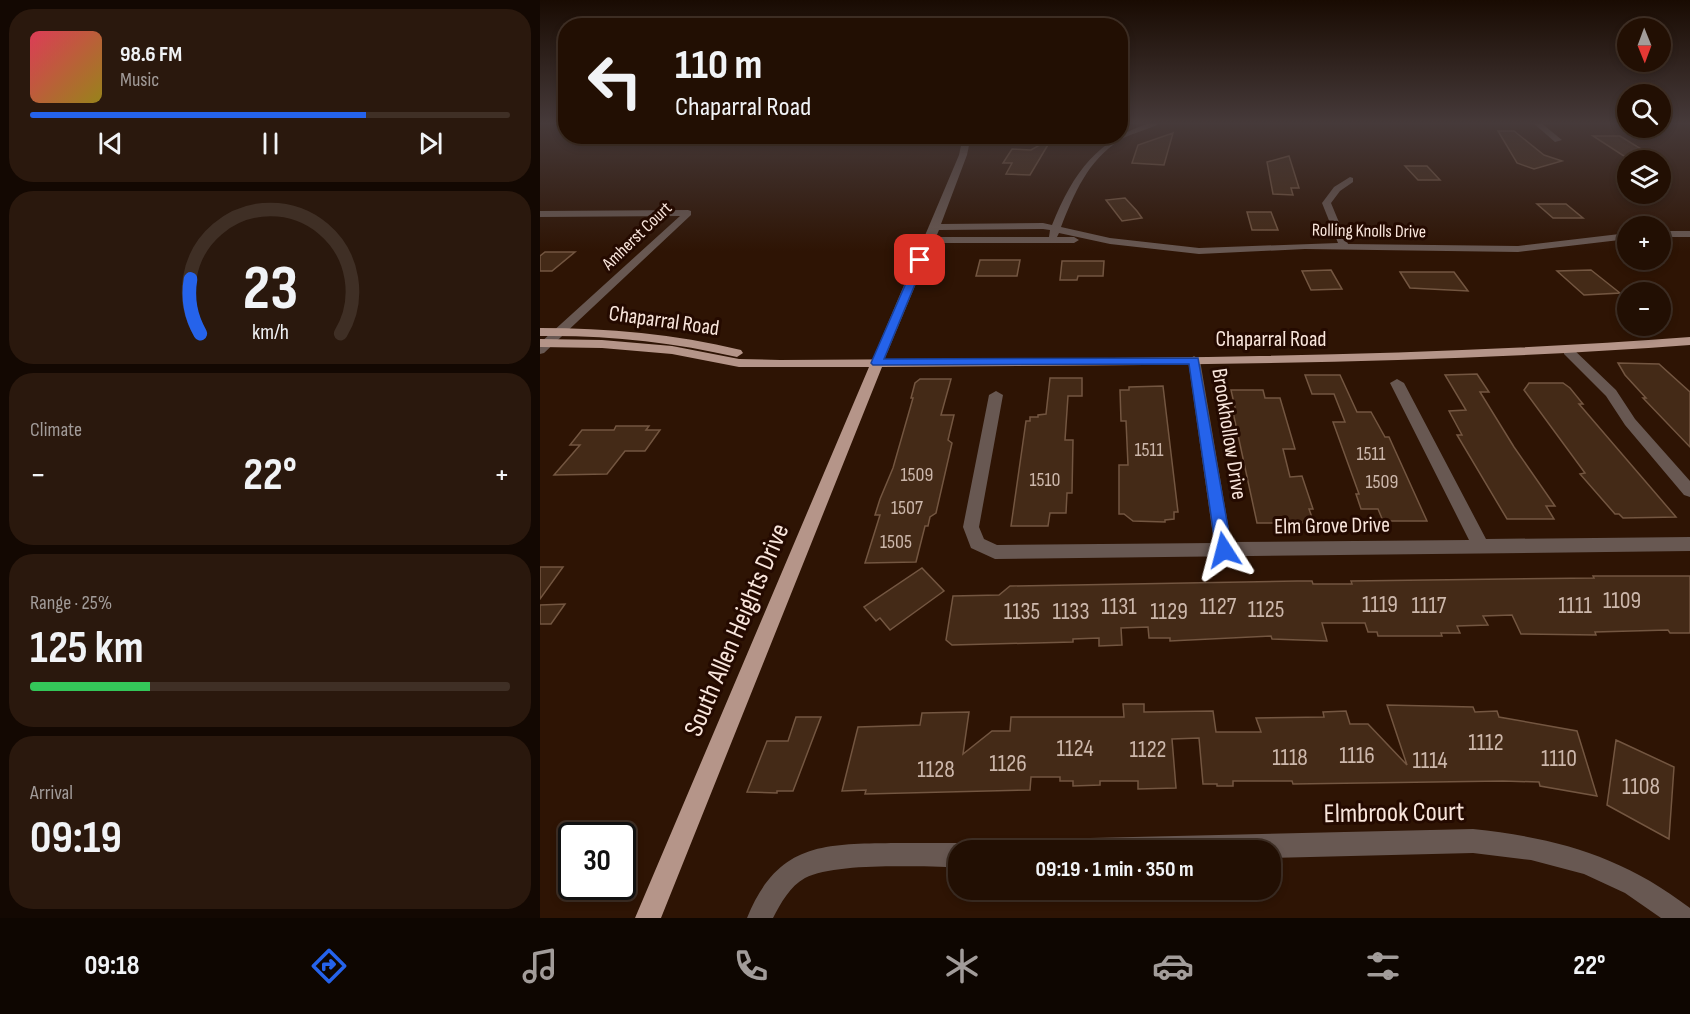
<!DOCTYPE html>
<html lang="en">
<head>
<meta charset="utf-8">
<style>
	:root { --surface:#220f03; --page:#2a180d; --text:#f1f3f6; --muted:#a29c9a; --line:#3f2f25; --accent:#2563eb }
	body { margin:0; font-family:"Sofia Sans Condensed",sans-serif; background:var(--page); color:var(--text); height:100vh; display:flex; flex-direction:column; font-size:22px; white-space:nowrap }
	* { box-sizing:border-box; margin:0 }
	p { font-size:20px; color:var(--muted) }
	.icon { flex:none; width:33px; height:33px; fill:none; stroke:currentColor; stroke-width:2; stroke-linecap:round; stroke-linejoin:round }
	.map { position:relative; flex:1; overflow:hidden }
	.sheet { display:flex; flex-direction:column; gap:9px; padding:9px; background:#130802; width:540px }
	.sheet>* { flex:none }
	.hud { position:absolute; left:18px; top:18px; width:570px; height:126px; border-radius:24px; box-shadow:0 3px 9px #0003,0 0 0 2px var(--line); background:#220f03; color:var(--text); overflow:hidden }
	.needle { width:39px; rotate:179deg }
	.buttons { position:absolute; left:1077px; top:18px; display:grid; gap:12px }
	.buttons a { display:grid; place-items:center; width:54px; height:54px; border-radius:50%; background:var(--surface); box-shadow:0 3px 9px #0003,0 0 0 2px var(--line); font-size:30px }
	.speed { position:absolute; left:18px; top:822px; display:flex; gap:12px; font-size:30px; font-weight:700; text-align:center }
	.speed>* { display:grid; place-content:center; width:78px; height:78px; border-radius:50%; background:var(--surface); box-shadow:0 3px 9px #0003,0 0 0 2px var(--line); line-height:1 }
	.speed .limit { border:3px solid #111; border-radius:9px; background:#fff; color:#111 }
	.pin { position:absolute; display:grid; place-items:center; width:51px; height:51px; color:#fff; margin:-26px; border-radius:12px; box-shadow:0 3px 9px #0006 }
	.me { position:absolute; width:66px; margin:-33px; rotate:351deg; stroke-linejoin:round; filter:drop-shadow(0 0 4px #0008) }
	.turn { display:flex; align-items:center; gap:21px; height:126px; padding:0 18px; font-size:27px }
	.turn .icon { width:78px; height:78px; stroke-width:2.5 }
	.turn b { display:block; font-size:42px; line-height:51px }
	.big { font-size:45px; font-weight:700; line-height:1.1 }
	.sheet .widget { flex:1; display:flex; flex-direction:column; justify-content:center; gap:9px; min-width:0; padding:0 21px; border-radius:24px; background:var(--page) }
	.sheet .dial { align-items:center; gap:0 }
	.dial svg { height:156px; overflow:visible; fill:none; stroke:var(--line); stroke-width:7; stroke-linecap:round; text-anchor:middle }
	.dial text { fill:var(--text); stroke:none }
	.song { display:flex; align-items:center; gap:18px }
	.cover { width:72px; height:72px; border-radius:9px; background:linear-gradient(135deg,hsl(350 70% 55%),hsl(50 70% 35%)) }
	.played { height:6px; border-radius:3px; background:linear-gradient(90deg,var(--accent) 70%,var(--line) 70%) }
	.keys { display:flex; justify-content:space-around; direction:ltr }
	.heat { display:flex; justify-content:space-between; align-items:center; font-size:33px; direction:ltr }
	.charge { height:9px; border-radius:4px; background:linear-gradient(90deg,#34c759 25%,var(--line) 0) }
	.trip { position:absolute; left:408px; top:840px; width:333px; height:60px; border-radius:24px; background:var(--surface); box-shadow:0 3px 9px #0003,0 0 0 2px var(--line); font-weight:700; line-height:60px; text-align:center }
	.tab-bar { display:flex; height:96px; justify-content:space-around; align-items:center; background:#0e0601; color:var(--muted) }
	.tab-bar .icon { width:42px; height:42px }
	.tab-bar .on { color:var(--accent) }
	.tab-bar b { font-size:27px; color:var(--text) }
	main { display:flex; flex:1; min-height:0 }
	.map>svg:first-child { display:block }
</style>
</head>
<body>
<main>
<section class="sheet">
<div class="widget">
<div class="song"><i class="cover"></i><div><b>98.6 FM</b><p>Music</p></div></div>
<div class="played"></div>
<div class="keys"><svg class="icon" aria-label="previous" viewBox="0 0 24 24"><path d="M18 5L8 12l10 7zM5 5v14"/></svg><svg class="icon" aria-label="pause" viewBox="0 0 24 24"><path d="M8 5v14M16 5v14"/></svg><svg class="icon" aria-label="next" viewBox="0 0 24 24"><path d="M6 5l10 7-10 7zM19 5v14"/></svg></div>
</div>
<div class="widget dial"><svg viewBox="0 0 100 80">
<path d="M14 69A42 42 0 1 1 86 69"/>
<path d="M14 69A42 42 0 0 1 9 41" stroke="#2563eb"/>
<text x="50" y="56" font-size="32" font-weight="700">23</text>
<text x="50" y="72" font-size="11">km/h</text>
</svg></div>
<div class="widget"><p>Climate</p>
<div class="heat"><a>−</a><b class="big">22°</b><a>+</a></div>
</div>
<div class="widget"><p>Range · 25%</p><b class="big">125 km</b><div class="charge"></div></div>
<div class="widget"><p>Arrival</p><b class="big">09:19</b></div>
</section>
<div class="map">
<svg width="1150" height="918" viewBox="0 0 1150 918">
	<rect width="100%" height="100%" fill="#2e1404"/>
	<path fill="#442a17" stroke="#735641" stroke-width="1.5" d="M958,131H974L1004,155L1022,161L994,169L977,163Z
		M633,133L624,165L592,163L598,145Z
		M1053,136H1080L1119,160H1090Z
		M512,138L490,175L466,174L472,163H463L472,149L491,150Z
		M749,156L759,188H751L753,195L733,194L727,162Z
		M865,166H887L900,180H878Z
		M585,198L597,211L602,218L582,221L566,200Z
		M997,204H1026L1043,218H1013Z
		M707,212H731L738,230H712Z
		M5,252H35L12,271H0V256Z
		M440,260H480L477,276H436Z
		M522,261H564L563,276H538L537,280H520Z
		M791,270L802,289L771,290L762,271Z
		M1051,270L1080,293L1044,295L1017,271Z
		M860,272H914L928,291L870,288Z
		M1078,363L1119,364L1150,392V447L1103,398H1106L1085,375Z
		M937,374L949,392H940L974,447L1015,506H1006L1014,519H967L917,435H922L909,411L926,410L905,375Z
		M765,375H800L817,412H831L845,437H849L887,521H843L838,509H821L816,494H819L793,422H805L794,394H772Z
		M510,378H542V396H528L525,440H533L532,493H527L526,513H510L508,526H471L486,421H490V417H498V415L506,414Z
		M380,379H411L401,415H414L408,440L412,443L396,513L390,517L388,526H385L376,562L325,563L340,515H335L340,499L353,468L373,398H371L375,383Z
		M989,383H1023L1030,388L1043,404H1039L1136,517L1083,518L1079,514H1075L1040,474L1045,473L984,390Z
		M623,386L638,512H634V519L625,520V522L593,521L584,514H579V465H588L586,421H581L580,390H589V387Z
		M691,390H723L725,398H740L755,449H743L750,477L762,476L773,509H769L774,523H717L693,412H696Z
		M76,426H109L106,430H120L105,451H85L67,474L14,475L40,445H30L42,430H74Z
		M0,567H23L0,599Z
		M382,568L404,591L350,630L340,618L336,621L324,607Z
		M1053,576H1150V633H1130L1128,630L1055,632L1056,635L981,634L972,615L943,616L948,625L917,626L920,633H901L902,636H838L837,632H828L825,623H782L787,641L732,639L731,636L630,641V638H609L608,627L581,628L582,645L559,646V638L533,639V642L412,645L406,640L413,596L459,595L470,586L757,581H772L773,584H812L811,581L1054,578Z
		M25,604L11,624H0V605Z
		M583,704H604V712L673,711L676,732H721L716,718L784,717L783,712L806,711L810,724H828L867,765L847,705L933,707L935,712L957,711L959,717L1037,731L1057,796L1000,786L999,782L963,781L753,784L752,781H693V786H677V784H663L659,738L632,739L636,788L598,789V781H560V785L533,786V781H520V777H491L490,790L325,794L326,790L302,791L318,727L380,725L382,713L429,712L423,754L452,731H470L471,717H584Z
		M256,717H281L253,791H237V793L207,792L227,741H248Z
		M1076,740L1134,767L1129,839L1067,805Z"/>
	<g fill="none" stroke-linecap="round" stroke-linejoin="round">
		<path fill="#685852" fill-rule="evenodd" d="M612,122H622C610,130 593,132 580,140C548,160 534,194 521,227L570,238L659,248L798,243L782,203L794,187L810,177L813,178V182L800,191L791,203L808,244L978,246L1088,233V239L978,252L765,249L659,254L570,244L519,233L517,237H534L539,240L534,243H393L343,363L337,367L332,366L331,363L419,155L423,136H431L427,155L401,224L503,223L512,225C534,171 557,140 612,122ZM503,229L510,230L509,237H396L399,230Z
			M992,122H1000L1022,140L1015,142Z
			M148,210L151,211V215L4,353L0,354V343L140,216L0,217V211Z
			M1120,231H1150V237H1120Z
			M1028,347L1032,348L1076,390L1095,419L1150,481V497L1144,495L1085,425L1066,396L1024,354V348Z
			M654,356L660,360L691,542L929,540L850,383L857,379L864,383L946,539L1150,537V551L455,559L431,548L423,527L449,395L456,391L463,395L439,527L444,539L457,545L674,543L648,360Z
			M933,829C1017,838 1082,856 1150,908V918H1121L1085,893L1044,874L991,860L933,853L730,858V850H538L541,841L550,838Z
			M357,843H418L427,846L428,850H418V867C381,867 296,862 265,878C250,886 241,903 233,918H207C238,842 284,844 357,843Z"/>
		<path fill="#b59589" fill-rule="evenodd" d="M0,328C68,328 135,334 201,350L203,353L197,357C132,342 67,335 0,336Z
			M1150,337V345C881,365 612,365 342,367L121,918H95L329,367H199L132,354L62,348L0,347V339L62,340L132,346L199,359L240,360C544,358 847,360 1150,337Z"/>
	</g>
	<linearGradient id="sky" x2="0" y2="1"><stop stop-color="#190b02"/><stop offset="0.49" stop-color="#463a3a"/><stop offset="1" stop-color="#463a3a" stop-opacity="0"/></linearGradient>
	<rect width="1150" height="251" fill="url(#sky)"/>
	<path fill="#2563eb" stroke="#184099" stroke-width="1.5" d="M377,258L385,260L344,359L658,358L692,550L690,555H678L676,550L649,364L333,365L331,363Z"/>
	<g text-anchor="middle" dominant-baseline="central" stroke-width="6" stroke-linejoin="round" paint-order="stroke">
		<g font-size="18" fill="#f9e6dc" stroke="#240a00">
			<text transform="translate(829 231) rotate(1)">Rolling Knolls Drive</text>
			<text transform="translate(97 236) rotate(-44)">Amherst Court</text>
		</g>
		<g font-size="20" fill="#ccb7ab">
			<text x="609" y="450">1511</text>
			<text x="831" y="454">1511</text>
			<text x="377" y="475">1509</text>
			<text x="505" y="480">1510</text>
			<text x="842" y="482">1509</text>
			<text x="367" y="508">1507</text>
			<text x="356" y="542">1505</text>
		</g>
		<g font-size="22" fill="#f9e6dc" stroke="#240a00">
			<text transform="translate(124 321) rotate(8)">Chaparral Road</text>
			<text x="731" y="339">Chaparral Road</text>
			<text transform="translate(689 434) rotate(81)">Brookhollow Drive</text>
			<text transform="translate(792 526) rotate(-1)">Elm Grove Drive</text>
		</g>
		<g font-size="24" fill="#ccb7ab">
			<text x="1082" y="600">1109</text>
			<text x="840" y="604">1119</text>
			<text x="889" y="605">1117</text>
			<text x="1035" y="605">1111</text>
			<text x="579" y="606">1131</text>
			<text x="678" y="606">1127</text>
			<text x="726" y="609">1125</text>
			<text x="482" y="611">1135</text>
			<text x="531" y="611">1133</text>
			<text x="629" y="611">1129</text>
			<text x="946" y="742">1112</text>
			<text x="535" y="748">1124</text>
			<text x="608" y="749">1122</text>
			<text x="817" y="755">1116</text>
			<text x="750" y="757">1118</text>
			<text x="1019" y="758">1110</text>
			<text x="890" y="760">1114</text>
			<text x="468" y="763">1126</text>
			<text x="396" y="769">1128</text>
			<text x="1101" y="786">1108</text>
		</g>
		<g font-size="27" fill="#f9e6dc" stroke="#240a00">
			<text transform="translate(197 630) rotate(-67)">South Allen Heights Drive</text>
			<text transform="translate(854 813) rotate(-1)">Elmbrook Court</text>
		</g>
	</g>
</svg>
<div class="buttons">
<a><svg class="needle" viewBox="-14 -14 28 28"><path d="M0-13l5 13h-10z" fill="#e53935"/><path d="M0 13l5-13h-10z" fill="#a29c9a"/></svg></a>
<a><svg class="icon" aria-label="search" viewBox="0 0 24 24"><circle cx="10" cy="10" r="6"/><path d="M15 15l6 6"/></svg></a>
<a><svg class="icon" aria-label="layers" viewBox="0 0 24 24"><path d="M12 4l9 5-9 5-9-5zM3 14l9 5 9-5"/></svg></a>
<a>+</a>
<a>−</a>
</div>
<div class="speed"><div class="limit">30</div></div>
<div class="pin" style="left:380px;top:260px;background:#d93025"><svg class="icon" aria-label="arrive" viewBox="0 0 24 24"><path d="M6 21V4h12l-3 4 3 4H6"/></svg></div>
<svg class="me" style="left:684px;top:550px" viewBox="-20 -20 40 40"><path d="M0-17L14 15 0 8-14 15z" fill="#2563eb" stroke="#fff" stroke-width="4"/></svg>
<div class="trip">09:19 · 1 min · 350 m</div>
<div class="hud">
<div class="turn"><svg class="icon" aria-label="left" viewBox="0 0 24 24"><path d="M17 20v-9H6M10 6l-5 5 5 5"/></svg><div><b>110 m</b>Chaparral Road</div></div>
</div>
</div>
</main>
<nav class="tab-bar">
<b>09:18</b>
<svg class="icon on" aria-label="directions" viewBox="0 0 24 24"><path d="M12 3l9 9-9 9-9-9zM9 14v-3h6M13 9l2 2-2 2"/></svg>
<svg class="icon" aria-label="music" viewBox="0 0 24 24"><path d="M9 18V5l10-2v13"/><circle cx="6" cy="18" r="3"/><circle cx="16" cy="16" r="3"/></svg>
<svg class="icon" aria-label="phone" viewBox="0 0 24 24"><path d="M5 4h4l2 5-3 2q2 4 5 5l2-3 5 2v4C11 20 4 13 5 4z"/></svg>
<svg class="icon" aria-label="climate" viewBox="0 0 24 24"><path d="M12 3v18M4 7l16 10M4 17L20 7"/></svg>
<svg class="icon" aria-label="car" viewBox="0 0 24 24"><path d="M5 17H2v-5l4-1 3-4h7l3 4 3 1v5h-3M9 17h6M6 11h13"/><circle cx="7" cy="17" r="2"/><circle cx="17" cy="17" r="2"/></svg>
<svg class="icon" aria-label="filters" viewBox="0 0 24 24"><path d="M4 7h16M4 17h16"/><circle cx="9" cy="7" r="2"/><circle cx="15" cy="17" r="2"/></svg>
<b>22°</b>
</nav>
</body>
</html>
